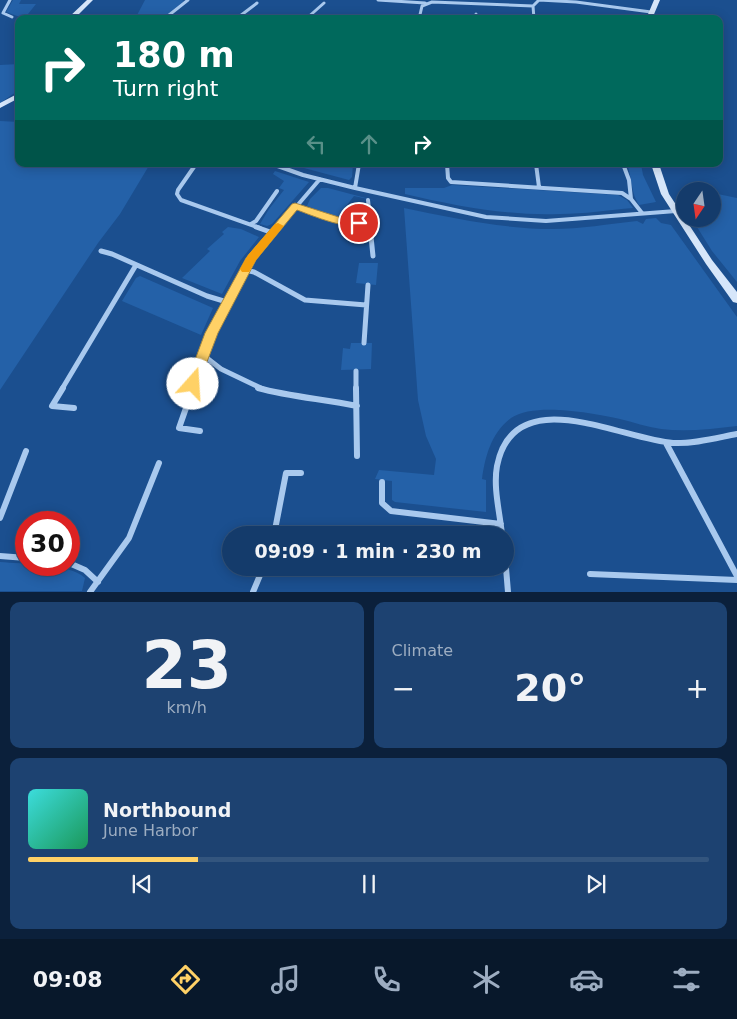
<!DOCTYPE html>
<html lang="en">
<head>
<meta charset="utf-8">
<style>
	:root { --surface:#143b6b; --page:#1d4271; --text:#f1f3f6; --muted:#9dadc1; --line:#33557e; --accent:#ffd166 }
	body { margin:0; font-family:"DejaVu Sans",sans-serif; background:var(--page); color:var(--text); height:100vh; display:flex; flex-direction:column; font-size:19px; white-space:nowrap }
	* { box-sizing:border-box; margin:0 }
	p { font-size:16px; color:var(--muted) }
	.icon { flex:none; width:28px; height:28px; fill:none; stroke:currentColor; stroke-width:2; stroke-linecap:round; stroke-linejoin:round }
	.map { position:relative; height:592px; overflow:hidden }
	.sheet { display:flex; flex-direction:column; gap:10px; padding:10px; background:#0b203b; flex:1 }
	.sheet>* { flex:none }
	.top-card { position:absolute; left:15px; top:15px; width:708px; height:152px; border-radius:10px; box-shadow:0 2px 12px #0003,0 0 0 1px var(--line); background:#00695c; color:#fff; overflow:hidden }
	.needle { width:32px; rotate:193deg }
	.fabs { position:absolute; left:676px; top:182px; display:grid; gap:10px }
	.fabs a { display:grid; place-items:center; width:45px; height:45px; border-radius:50%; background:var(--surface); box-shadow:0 2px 12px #0003,0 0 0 1px var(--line); font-size:25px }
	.speed { position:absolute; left:15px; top:511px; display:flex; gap:10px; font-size:25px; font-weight:700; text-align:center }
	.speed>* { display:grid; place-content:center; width:65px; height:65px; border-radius:50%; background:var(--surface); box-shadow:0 2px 12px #0003,0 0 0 1px var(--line); line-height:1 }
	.speed .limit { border:8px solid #d22; background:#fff; color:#111 }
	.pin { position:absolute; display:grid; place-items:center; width:42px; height:42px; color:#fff; margin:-21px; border:2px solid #fff; border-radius:50%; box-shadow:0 1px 5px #0007 }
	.me { position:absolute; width:55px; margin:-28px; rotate:19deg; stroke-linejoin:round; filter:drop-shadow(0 0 4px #0008) }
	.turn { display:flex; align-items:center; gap:18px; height:105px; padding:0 15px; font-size:22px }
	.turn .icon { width:65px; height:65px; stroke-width:2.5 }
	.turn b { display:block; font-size:35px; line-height:42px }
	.lanes { display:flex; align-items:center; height:48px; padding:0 15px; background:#0003; justify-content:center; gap:25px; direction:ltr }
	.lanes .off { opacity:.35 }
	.big { font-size:38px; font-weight:700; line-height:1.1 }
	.sheet .widget { flex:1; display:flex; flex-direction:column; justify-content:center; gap:8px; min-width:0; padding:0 18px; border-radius:10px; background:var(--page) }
	.sheet .dial { align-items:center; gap:0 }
	.dial b { font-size:65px; line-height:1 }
	.song { display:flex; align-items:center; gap:15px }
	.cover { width:60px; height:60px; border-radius:8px; background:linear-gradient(135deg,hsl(180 70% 55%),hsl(150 70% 35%)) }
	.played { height:5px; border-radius:2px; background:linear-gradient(90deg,var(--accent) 25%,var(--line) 25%) }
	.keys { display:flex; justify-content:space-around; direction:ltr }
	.heat { display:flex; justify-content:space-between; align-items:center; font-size:28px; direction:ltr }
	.sheet .tiles { flex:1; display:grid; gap:10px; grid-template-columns:1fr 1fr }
	.widget:last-child { grid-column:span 2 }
	.trip { position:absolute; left:222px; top:526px; width:292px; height:50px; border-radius:25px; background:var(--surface); box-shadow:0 2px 12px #0003,0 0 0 1px var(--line); font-weight:700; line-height:50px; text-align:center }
	.dock { display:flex; height:80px; justify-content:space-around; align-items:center; background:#08182b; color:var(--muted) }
	.dock .icon { width:35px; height:35px }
	.dock .current { color:var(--accent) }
	.dock b { font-size:22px; color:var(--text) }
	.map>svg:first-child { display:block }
</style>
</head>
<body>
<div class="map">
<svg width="737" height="592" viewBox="0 0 737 592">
	<rect width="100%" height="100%" fill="#1b4f8f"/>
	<path fill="#2461a8" d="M13,0H21L19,4H36L24,19L18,20L20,17L6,12Z
		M145,0H182L184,1L162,19H135Z
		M19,64V90L0,103V65Z
		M0,121L19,122V164H150L120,214L98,243L0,390Z
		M289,164H353L352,177L349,180Z
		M627,164H641L643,175L656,202L639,205C631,194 632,177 627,164Z
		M275,171L309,182L272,224L267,226L260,224L269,209L284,190L279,188L284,181L273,174Z
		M452,185L618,195L627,200L633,208C609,210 584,214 560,214C508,216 456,206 405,194V188H444Z
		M321,188H328L377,201L354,196L343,210L347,215L340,218L307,206L310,199Z
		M713,193L737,198V282L712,251L692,219H712Z
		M404,208C453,218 502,229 553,229C580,229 609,224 637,221L643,224L646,219L656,218L661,223L671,225L737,317V426C712,429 686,432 661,429C647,427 633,422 620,419C593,413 534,402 511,418C491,433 485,457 482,479L486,480V512L395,502L392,500V481L375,479L379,470L434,475L436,459L426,436L418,400Z
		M228,227L241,229L259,237L240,261L222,294L182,278L210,251L207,249L224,234L222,232Z
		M359,263H378L376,285L356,283Z
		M140,276L213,308L201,335L122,301L136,278Z
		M351,343H372L371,369L341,370L343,348L350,349Z
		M0,562C22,564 69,563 85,578L82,591H0Z"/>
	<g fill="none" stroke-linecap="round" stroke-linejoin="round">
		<path stroke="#a9c9ee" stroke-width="3" d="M10,0L3,13L12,17
			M378,0L425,3
			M476,14V19
			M585,17V19
			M164,19L188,0
			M236,19L257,3
			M306,19L324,3
			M419,19L422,6L432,2L533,6
			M534,19L533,6L539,0L576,2L651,12"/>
		<path stroke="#a9c9ee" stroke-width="4" d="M196,164L178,190L177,194L181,200L260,228
			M272,164L303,175L355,188L486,217L546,221L676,211
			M447,164L448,178L451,182L622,193L631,199L642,213
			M536,164L539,187
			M623,164L629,180L631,199
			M355,188L359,164
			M368,200L371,228
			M295,207L348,223H370
			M251,224L256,221L277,191
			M278,228L320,179"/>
		<path stroke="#a9c9ee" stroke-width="5" d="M256,227L273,233
			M370,227L373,256
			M101,251L112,254L207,296L227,302
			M245,270L254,272L305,300L366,305
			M364,343L368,285
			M203,355L221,369L263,389
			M356,371V389
			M62,389L136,265
			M193,389L212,333L252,258L279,227"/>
		<path stroke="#a9c9ee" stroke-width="6" d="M63,388L52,406L74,408
			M193,388L179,428L200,431
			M258,388C291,397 324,399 357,406
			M356,388L357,456
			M666,443L737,576
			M382,482V503L391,511L501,524
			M0,518L26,451
			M274,535L286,473H301
			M502,535C500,513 493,488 497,466C514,380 620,439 673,443C694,444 716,438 737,434
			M0,556L26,558
			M69,563L85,570L98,582
			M506,568L508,592
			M590,574L737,580
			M90,592L129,538L159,463
			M253,592L263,568"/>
		<path fill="#d6e6fa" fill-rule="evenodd" d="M87,0H93L74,19H67Z
			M654,0H660L652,19H646Z
			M19,93V98L0,108V103Z
			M651,164H659L669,194L712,260L737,292V303L733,302L706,264L661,194Z"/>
	</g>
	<path fill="#ffd166" stroke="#a68842" d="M295,203L348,220L362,221L364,223C353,233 311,215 297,210L256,260L218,333L197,388L193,390L188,388L186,384L205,333L246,258L292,204Z"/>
	<path fill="#f59e0b" d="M278,223L284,226L282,228L256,260L249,272H242L240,269L248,255L275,224Z"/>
</svg>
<div class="fabs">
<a><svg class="needle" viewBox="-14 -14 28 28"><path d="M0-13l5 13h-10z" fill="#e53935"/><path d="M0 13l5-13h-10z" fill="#9dadc1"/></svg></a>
</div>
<div class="speed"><div class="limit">30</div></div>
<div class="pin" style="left:359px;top:223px;background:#d93025"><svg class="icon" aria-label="arrive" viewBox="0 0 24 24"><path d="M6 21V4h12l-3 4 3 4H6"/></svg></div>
<svg class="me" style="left:193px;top:384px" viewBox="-20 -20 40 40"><circle r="19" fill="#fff"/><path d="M0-13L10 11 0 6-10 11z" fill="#ffd166"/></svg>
<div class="trip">09:09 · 1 min · 230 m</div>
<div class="top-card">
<div class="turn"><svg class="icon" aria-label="right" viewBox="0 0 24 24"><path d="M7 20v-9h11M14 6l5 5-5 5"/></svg><div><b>180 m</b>Turn right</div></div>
<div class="lanes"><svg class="icon off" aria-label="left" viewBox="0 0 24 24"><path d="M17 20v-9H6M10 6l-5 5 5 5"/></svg><svg class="icon off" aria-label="ahead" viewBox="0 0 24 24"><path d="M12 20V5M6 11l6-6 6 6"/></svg><svg class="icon" aria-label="right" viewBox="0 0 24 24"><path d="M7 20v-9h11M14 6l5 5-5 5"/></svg></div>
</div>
</div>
<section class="sheet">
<div class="tiles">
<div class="widget dial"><b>23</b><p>km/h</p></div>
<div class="widget"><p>Climate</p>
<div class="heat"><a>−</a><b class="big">20°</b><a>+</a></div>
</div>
<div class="widget">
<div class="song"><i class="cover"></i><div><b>Northbound</b><p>June Harbor</p></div></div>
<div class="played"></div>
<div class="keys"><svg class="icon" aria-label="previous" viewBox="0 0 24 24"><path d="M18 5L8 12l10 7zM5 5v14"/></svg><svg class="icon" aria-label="pause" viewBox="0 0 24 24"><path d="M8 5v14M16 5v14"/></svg><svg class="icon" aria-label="next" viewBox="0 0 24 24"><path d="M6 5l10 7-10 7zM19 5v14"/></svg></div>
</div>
</div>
</section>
<nav class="dock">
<b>09:08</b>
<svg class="icon current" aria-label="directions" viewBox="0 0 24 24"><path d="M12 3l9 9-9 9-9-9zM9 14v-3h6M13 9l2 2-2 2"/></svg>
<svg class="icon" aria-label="music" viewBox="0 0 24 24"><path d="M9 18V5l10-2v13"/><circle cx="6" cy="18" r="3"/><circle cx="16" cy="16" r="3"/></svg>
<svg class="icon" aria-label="phone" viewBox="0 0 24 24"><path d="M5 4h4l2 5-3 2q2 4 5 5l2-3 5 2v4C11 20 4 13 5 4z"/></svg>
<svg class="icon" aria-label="climate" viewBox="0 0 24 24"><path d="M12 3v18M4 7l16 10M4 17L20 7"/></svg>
<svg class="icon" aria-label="car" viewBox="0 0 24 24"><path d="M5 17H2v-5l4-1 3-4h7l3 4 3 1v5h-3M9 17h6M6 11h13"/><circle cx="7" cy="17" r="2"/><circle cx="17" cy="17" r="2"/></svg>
<svg class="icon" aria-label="filters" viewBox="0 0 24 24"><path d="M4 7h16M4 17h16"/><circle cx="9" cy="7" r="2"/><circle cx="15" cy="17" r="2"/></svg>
</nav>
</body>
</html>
